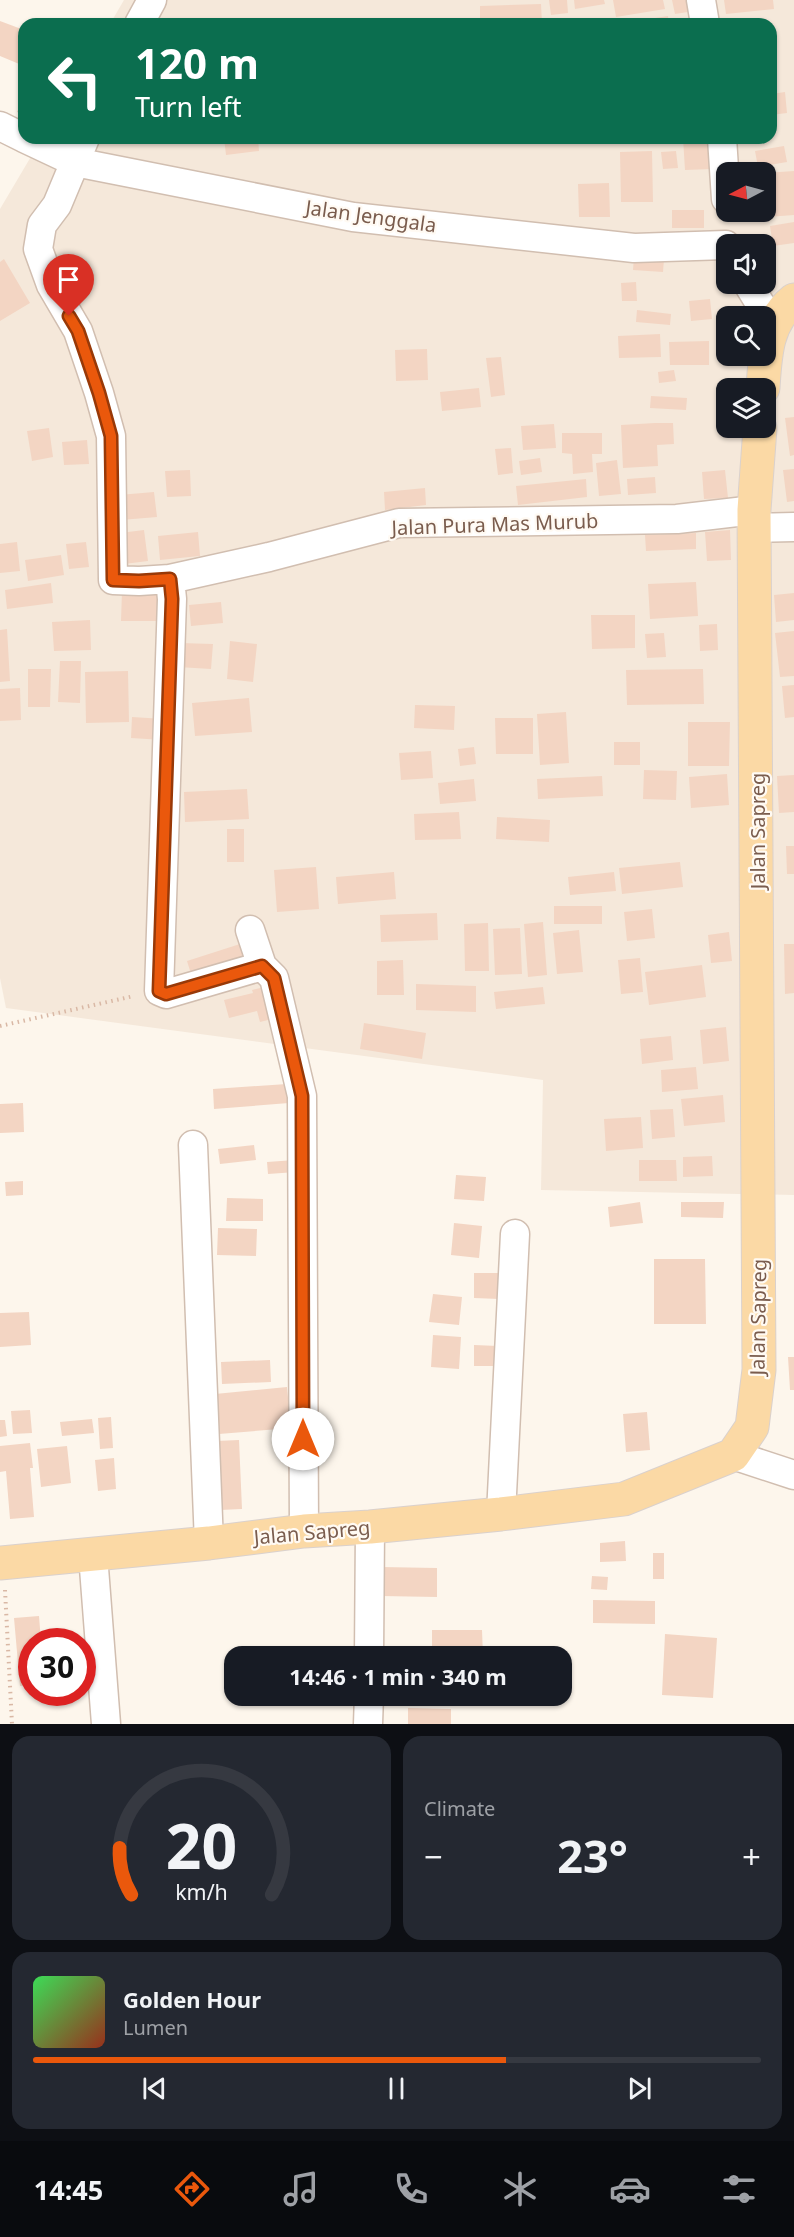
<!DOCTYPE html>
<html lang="en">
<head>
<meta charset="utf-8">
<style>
	:root { --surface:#171b24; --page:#242831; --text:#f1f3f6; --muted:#9ea1a6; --line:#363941; --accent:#ea580c }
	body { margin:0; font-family:"Noto Sans",sans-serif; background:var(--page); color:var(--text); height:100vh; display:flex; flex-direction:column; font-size:22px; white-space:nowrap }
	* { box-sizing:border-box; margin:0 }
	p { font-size:20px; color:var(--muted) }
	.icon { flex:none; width:33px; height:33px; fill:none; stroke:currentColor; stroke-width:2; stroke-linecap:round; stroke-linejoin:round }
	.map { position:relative; height:1724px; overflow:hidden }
	.side { display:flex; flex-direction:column; gap:12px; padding:12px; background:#0d0f14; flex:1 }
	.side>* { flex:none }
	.guide { position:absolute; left:18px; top:18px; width:759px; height:126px; border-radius:18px; box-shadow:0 2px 4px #0004; background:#0b6e4f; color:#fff; overflow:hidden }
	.needle { width:39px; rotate:264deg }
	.tools { position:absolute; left:716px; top:162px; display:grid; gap:12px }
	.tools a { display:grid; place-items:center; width:60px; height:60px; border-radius:12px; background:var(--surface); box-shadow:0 2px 4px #0004; font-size:30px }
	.speed { position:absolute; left:18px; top:1628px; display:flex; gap:12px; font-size:30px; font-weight:700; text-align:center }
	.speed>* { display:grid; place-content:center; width:78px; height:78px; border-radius:50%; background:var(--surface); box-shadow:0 2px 4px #0004; line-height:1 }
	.speed .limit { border:9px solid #d22; background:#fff; color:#111 }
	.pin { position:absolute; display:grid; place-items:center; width:51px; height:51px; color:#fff; margin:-62px -26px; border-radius:50% 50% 50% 0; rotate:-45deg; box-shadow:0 0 6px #0007 }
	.pin .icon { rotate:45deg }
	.me { position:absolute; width:66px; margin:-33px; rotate:0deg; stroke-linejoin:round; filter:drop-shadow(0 0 4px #0008) }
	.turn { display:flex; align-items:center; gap:21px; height:126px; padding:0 18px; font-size:27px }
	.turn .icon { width:78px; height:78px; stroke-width:2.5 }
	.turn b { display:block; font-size:42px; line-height:51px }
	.big { font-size:45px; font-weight:700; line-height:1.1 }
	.side .tile { flex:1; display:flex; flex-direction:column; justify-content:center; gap:9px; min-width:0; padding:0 21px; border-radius:18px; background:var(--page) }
	.side .dial { align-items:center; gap:0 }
	.dial svg { height:156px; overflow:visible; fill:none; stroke:var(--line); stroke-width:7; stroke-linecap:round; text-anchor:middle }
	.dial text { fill:var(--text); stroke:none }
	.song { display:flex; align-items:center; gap:18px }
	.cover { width:72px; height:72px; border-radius:9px; background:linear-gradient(135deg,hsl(130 70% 55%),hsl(10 70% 35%)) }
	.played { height:6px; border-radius:3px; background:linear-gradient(90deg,var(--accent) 65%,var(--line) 65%) }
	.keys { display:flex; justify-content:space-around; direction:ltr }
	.heat { display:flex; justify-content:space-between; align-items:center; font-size:33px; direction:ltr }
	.side .tiles { flex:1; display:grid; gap:12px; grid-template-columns:1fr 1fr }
	.tile:last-child { grid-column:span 2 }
	.trip { position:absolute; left:224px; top:1646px; width:348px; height:60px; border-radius:18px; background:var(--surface); box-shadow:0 2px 4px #0004; font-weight:700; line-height:60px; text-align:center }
	.dock { display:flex; height:96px; justify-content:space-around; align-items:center; background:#090b0e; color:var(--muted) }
	.dock .icon { width:42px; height:42px }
	.dock .current { color:var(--accent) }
	.dock b { font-size:27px; color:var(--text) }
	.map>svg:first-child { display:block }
</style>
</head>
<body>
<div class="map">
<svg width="794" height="1724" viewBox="0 0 794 1724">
	<rect width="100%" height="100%" fill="#fdf6ec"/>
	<path fill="#f5e8da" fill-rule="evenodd" d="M124,0H794V1195L541,1190L543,1080L6,1008L0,978V209L42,138H771V24H110ZM726,172H765V212H726ZM726,244H765V284H726ZM726,316H765V356H726ZM726,388H765V428H726Z"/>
	<path fill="#f3d5c3" d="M549,0H567L568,13L551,15Z
		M574,0H604L605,4L575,9Z
		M613,0H663L665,9L616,17Z
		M672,0H692L694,11L675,14Z
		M724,0H773L774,9L726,14Z
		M541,4L542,24H480V6Z
		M668,16L669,24H623V23Z
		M0,21L24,30V66L0,56Z
		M785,92L787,113L771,115V94Z
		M24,97V115L17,112Z
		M224,138H258L259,151L226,155Z
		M638,138H675V140L638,141Z
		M683,138H710L712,169L685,170Z
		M784,146L787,162L758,167L755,151Z
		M652,151L653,202H621L620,152Z
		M676,151L678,168L663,169L661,152Z
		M794,171V215L767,217L765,173Z
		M609,183L610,217H579L578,184Z
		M672,210H704V228H672Z
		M794,222V243L773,246L770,226Z
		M634,257L664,259L663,272L633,270Z
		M4,259L30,303L0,321V262Z
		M636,282L637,301H622L621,283Z
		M710,299L712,319L691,321L689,301Z
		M637,310L671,314L670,325L636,322Z
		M660,334L661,357L619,358L618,336Z
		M709,341V365H670L669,342Z
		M427,349L428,380L396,381L395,350Z
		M501,357L505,395L491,397L486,358Z
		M674,370L676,381L659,383L658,372Z
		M479,388L481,407L442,411L440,392Z
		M651,396L687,398L686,410L650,408Z
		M794,417V455L790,456L785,418Z
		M655,423H673L674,444L657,445L658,466L623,468L621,425Z
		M554,424L556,448L523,450L521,426Z
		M49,428L53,457L32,461L27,431Z
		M562,433H602V454H592L593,472L573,474L572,454L562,453Z
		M87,440L89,464L64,465L62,442Z
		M511,448L513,473L498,475L495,449Z
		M540,458L542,472L521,475L519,461Z
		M617,460L621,494L599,496L596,463Z
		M794,469V501L787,502L783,470Z
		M190,470L191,496L167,497L165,471Z
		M725,470L728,498L704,499L702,472Z
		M655,477L656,493L628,495L627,479Z
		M586,479L587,497L518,505L516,486Z
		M425,488L426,505L385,510L384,492Z
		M154,492L157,517L121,520L119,495Z
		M144,530L148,561L124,564L120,533Z
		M730,530L731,560L707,561L705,532Z
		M198,532L200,556L160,560L158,536Z
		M696,533V549L646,551L645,535Z
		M17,542L20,571L0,573V544Z
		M86,542L89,567L69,569L66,544Z
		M61,555L64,575L28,581L25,560Z
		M696,582L698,616L650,619L648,584Z
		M51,583L53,603L7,609L5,590Z
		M122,591H167V621H121Z
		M794,593V620L776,622L774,595Z
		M221,602L223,623L191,626L189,605Z
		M591,615H635V648L592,649Z
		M90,620L91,650L54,651L52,622Z
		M717,624L718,650L700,651L699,625Z
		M7,629L10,681L0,682V630Z
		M794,631V676L780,677L775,633Z
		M664,633L666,657L647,658L645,634Z
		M230,641L257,644L253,682L227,679Z
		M180,643L213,644L211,669L178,667Z
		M60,661H81L80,703L58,702Z
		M28,669H51L50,707H28Z
		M703,669L704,704L627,705L626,670Z
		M128,671L129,722L86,723L85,672Z
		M794,685V717L785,718L782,686Z
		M20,688L21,720L0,721V689Z
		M249,698L252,732L195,736L192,703Z
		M415,705L455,706L454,730L414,728Z
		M566,712L569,763L540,765L537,714Z
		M132,717L164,719L163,740L131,738Z
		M495,718H533V754H496Z
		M688,722H730L729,766H688Z
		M614,742H640V765H614Z
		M474,747L476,764L460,766L458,749Z
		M431,751L433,778L401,780L399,753Z
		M644,770L677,771L676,800L643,799Z
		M727,774L729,805L691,808L689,777Z
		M794,775V812L779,813L777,776Z
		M602,776L603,796L538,799L537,779Z
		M474,779L476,801L440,804L438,783Z
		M247,789L249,819L185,822L184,792Z
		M459,812L461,839L415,840L414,814Z
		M497,817L550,820L549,842L496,839Z
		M227,829H244V862H227Z
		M786,846H794V874H787Z
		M680,862L683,887L622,894L619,868Z
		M316,867L319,909L277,912L274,870Z
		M394,872L396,899L338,904L336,877Z
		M614,872L616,891L570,895L568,877Z
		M554,906H602V924H554Z
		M652,909L655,938L627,941L624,912Z
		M437,913L438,940L381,942L380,915Z
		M543,922L547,975L528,977L524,924Z
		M488,923L489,971H465L464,924Z
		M520,928L522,974L495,975L493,929Z
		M579,930L583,972L557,974L553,933Z
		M729,932L732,961L711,963L708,935Z
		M240,944L246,964L193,980L187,961Z
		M784,944H794V993L785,994Z
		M640,958L643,992L621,994L618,960Z
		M403,960L404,995H377V961Z
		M702,965L706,997L649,1005L645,972Z
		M416,984L476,986V1012L416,1010Z
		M273,985L280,1017L260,1022L257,1011L229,1018L224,1000L253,993L252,990Z
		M543,987L545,1004L496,1009L494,992Z
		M364,1023L426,1033L422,1059L360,1049Z
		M726,1027L729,1061L703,1064L700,1030Z
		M671,1036L673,1060L642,1064L640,1039Z
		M696,1067L698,1089L662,1092L661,1070Z
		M287,1084L289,1103L214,1109L213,1089Z
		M723,1095L725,1122L684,1126L681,1099Z
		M23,1103L24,1132L0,1133V1104Z
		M673,1109L675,1137L652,1139L650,1110Z
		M641,1117L643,1148L606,1151L604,1119Z
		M254,1145L256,1160L220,1164L218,1149Z
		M712,1156L713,1176L683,1177V1157Z
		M295,1160L296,1172L268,1174L267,1162Z
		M639,1160H676L677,1181H639Z
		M456,1175L486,1177L484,1201L454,1199Z
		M23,1181V1195L6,1196L5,1182Z
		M227,1198L263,1199V1221H226Z
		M640,1202L643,1223L610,1227L608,1207Z
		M681,1202H724L723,1218L681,1217Z
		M454,1223L482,1226L479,1258L451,1255Z
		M218,1228L257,1229L256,1256L217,1255Z
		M654,1259H705L706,1324H654Z
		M474,1273H500L499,1299L474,1298Z
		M433,1294L462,1297L459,1325L429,1322Z
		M29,1312L31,1345L0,1347V1313Z
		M433,1335L461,1337L459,1369L431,1367Z
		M474,1345L498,1346L497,1366H474Z
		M788,1357H794V1390H790Z
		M270,1360L271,1382L222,1384L221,1362Z
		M287,1387L291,1428L219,1434L215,1394Z
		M30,1410L32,1433L13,1434L11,1411Z
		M647,1412L650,1450L626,1452L623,1414Z
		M111,1417L113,1448L100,1449L98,1418Z
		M92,1419L94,1433L62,1436L60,1422Z
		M0,1420H5L7,1436L0,1437Z
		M239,1440L242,1509L220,1510L216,1441Z
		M30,1443L33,1468H30L34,1517L10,1519L6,1471L0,1472V1446Z
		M67,1446L71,1483L41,1487L37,1449Z
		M114,1458L116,1489L98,1491L95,1460Z
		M625,1541L626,1561L600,1562V1543Z
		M653,1553H664V1579H653Z
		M381,1567L437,1568V1597L381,1596Z
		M592,1576L608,1577L607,1590L591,1589Z
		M593,1600L655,1601V1624L593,1623Z
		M39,1616L41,1641H32V1685L20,1686L14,1618Z
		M432,1630H482L483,1656H432Z
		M665,1634L717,1638L713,1698L662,1695Z
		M433,1695H484V1697L433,1698Z
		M408,1708L451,1709V1724H408Z"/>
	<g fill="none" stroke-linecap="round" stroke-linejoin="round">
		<g stroke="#d1beb0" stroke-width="31">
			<path id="minor" d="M701,0L705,24
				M139,24L152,0
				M0,126L24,138
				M24,138L75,162L353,217L634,248L726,245
				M85,138L57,205L42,225L38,249L51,285L78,331L99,393L111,436L113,580L139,581L170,579L172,599L159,991L166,994L262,966
				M722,138L726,199
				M748,284L773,325
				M755,528L794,527
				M170,579L269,557L399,523L677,519L754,510
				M250,930L262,966L274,978L302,1096L304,1531
				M193,1145L209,1543
				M733,1455L794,1475
				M501,1514L515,1234
				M93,1555L106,1724
				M369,1656L370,1527
				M368,1724L369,1695"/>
		</g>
		<g stroke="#dad1cd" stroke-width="35">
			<path id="major" d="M763,388C765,356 766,322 794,300
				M0,1563L209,1543L304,1531L370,1527L501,1514L624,1499L733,1455L752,1427L759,1370L754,510L760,428"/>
		</g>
		<path stroke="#d9b8a5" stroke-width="4" stroke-dasharray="1.5 4.5" stroke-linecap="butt" d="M0,1026L134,996
			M5,1590L12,1724"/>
		<use href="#minor" stroke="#fff" stroke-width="28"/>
		<use href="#major" stroke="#fbd9a5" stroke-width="33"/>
	</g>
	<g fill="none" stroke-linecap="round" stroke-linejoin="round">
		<g stroke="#983908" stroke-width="15">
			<path id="route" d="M69,316L78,331L99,393L111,436L113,580L139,581L170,579L172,599L159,991L166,994L262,966L274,978L302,1096L303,1439"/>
		</g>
		<use href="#route" stroke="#ea580c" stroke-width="10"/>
	</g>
	<g text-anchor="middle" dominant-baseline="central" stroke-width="4.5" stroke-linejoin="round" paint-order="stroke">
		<g font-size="20" fill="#7a5c4d" stroke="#fffaf3">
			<text transform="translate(371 216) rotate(8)">Jalan Jenggala</text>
			<text transform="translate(495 524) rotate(-2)">Jalan Pura Mas Murub</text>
			<text transform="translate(757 831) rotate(-90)">Jalan Sapreg</text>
			<text transform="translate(758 1317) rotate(-89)">Jalan Sapreg</text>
			<text transform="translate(312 1532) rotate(-5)">Jalan Sapreg</text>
		</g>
	</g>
</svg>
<div class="tools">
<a><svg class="needle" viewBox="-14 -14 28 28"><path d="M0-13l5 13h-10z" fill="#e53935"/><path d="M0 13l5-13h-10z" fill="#9ea1a6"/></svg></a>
<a><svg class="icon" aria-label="sound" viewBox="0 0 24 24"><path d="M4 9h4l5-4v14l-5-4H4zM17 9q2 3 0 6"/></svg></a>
<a><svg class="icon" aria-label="search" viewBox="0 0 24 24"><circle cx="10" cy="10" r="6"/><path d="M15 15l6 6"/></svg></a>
<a><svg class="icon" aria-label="layers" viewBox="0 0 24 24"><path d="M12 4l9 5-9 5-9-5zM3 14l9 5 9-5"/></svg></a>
</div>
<div class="speed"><div class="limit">30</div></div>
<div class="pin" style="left:69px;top:316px;background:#d93025"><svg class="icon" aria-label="arrive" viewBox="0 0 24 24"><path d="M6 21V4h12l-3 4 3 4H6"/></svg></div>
<svg class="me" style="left:303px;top:1439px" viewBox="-20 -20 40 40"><circle r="19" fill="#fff"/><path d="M0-13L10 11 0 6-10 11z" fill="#ea580c"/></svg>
<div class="trip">14:46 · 1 min · 340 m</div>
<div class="guide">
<div class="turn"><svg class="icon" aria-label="left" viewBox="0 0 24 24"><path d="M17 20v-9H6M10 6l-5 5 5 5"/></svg><div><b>120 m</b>Turn left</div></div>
</div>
</div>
<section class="side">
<div class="tiles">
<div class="tile dial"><svg viewBox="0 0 100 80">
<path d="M14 69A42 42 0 1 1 86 69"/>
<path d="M14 69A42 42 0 0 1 8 45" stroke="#ea580c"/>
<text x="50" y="56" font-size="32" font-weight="700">20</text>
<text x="50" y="72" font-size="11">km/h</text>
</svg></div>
<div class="tile"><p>Climate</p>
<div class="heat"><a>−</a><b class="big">23°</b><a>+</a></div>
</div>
<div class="tile">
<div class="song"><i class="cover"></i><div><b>Golden Hour</b><p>Lumen</p></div></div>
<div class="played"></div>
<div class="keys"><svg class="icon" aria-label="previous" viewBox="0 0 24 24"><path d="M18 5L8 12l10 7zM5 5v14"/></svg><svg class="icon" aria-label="pause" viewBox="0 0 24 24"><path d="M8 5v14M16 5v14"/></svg><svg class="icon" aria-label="next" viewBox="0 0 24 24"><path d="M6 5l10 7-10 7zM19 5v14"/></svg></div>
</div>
</div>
</section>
<nav class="dock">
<b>14:45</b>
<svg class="icon current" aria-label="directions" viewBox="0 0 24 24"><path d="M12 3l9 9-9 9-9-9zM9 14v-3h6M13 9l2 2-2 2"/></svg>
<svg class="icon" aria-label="music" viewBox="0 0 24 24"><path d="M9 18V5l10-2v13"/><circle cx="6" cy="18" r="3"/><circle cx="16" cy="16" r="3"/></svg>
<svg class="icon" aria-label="phone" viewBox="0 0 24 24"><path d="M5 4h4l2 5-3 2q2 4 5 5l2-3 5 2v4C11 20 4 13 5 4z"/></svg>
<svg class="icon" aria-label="climate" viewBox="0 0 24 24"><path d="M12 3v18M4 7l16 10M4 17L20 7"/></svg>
<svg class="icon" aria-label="car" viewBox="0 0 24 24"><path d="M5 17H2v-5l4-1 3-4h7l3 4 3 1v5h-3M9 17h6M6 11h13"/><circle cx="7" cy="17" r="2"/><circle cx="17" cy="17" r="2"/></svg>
<svg class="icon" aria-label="filters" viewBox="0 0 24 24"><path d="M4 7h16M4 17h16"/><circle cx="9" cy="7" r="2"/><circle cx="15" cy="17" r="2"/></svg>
</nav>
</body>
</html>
